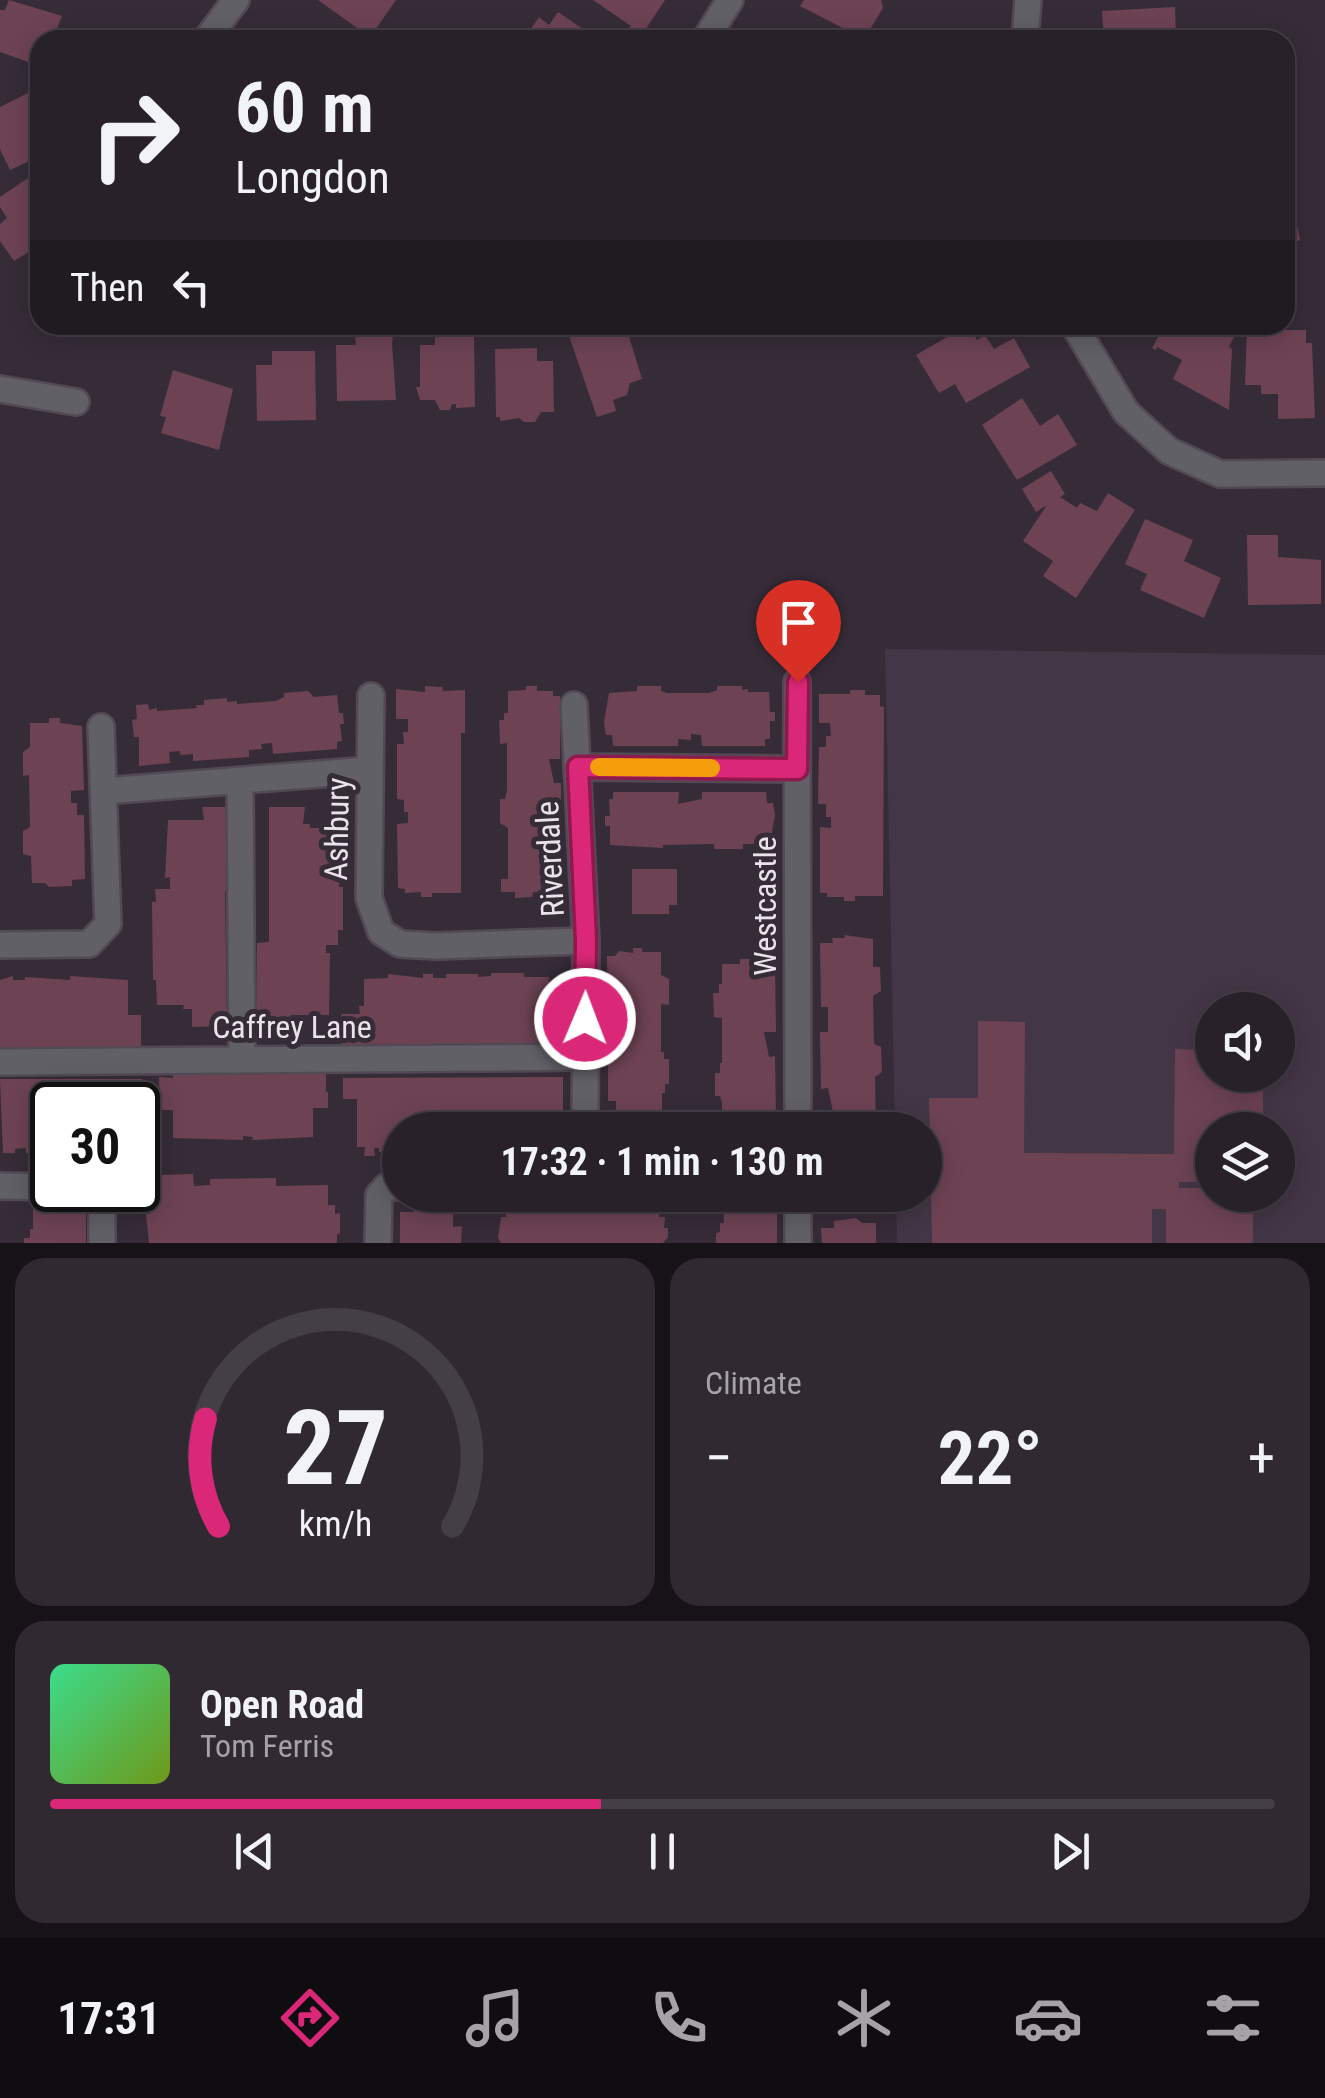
<!DOCTYPE html>
<html lang="en">
<head>
<meta charset="utf-8">
<style>
	:root { --surface:#28212a; --page:#302932; --text:#f1f3f6; --muted:#a5a3a8; --line:#443e47; --accent:#db2777 }
	body { margin:0; font-family:"Roboto Condensed",sans-serif; background:var(--page); color:var(--text); height:100vh; display:flex; flex-direction:column; font-size:38px; white-space:nowrap }
	* { box-sizing:border-box; margin:0 }
	p { font-size:32px; color:var(--muted) }
	.icon { flex:none; width:55px; height:55px; fill:none; stroke:currentColor; stroke-width:2; stroke-linecap:round; stroke-linejoin:round }
	.map { position:relative; height:1243px; overflow:hidden }
	.panel { display:flex; flex-direction:column; gap:15px; padding:15px; background:#161217; flex:1 }
	.panel>* { flex:none }
	.top-card { position:absolute; left:30px; top:30px; width:1265px; height:305px; border-radius:30px; box-shadow:0 5px 25px #0003,0 0 0 2px var(--line); background:#28212a; color:var(--text); overflow:hidden }
	.buttons { position:absolute; left:1195px; top:992px; display:grid; gap:20px }
	.buttons a { display:grid; place-items:center; width:100px; height:100px; border-radius:50%; background:var(--surface); box-shadow:0 5px 25px #0003,0 0 0 2px var(--line); font-size:50px }
	.speed { position:absolute; left:30px; top:1082px; display:flex; gap:20px; font-size:50px; font-weight:700; text-align:center }
	.speed>* { display:grid; place-content:center; width:130px; height:130px; border-radius:50%; background:var(--surface); box-shadow:0 5px 25px #0003,0 0 0 2px var(--line); line-height:1 }
	.speed .limit { border:5px solid #111; border-radius:15px; background:#fff; color:#111 }
	.pin { position:absolute; display:grid; place-items:center; width:85px; height:85px; color:#fff; margin:-102px -42px; border-radius:50% 50% 50% 0; rotate:-45deg; box-shadow:0 0 10px #0007 }
	.pin .icon { rotate:45deg }
	.me { position:absolute; width:110px; margin:-55px; rotate:1deg; stroke-linejoin:round; filter:drop-shadow(0 0 8px #0008) }
	.turn { display:flex; align-items:center; gap:35px; height:210px; padding:0 40px; font-size:45px }
	.turn .icon { width:130px; height:130px; stroke-width:2.5 }
	.turn b { display:block; font-size:70px; line-height:85px }
	.then { display:flex; align-items:center; height:95px; padding:0 40px; background:#0003; gap:20px; font-size:38px }
	.big { font-size:75px; font-weight:700; line-height:1.1 }
	.panel .widget { flex:1; display:flex; flex-direction:column; justify-content:center; gap:15px; min-width:0; padding:0 35px; border-radius:30px; background:var(--page) }
	.panel .dial { align-items:center; gap:0 }
	.dial svg { height:260px; overflow:visible; fill:none; stroke:var(--line); stroke-width:7; stroke-linecap:round; text-anchor:middle }
	.dial text { fill:var(--text); stroke:none }
	.song { display:flex; align-items:center; gap:30px }
	.cover { width:120px; height:120px; border-radius:15px; background:linear-gradient(135deg,hsl(150 70% 55%),hsl(80 70% 35%)) }
	.played { height:10px; border-radius:5px; background:linear-gradient(90deg,var(--accent) 45%,var(--line) 45%) }
	.keys { display:flex; justify-content:space-around; direction:ltr }
	.heat { display:flex; justify-content:space-between; align-items:center; font-size:55px; direction:ltr }
	.panel .tiles { flex:1; display:grid; gap:15px; grid-template-columns:1fr 1fr }
	.widget:last-child { grid-column:span 2 }
	.trip { position:absolute; left:382px; top:1112px; width:560px; height:100px; border-radius:50px; background:var(--surface); box-shadow:0 5px 25px #0003,0 0 0 2px var(--line); font-weight:700; line-height:100px; text-align:center }
	.dock { display:flex; height:160px; justify-content:space-around; align-items:center; background:#100d11; color:var(--muted) }
	.dock .icon { width:70px; height:70px }
	.dock .on { color:var(--accent) }
	.dock b { font-size:45px; color:var(--text) }
	.map>svg:first-child { display:block }
</style>
</head>
<body>
<div class="map">
<svg width="1325" height="1243" viewBox="0 0 1325 1243">
	<rect width="100%" height="100%" fill="#362c38"/>
	<path fill="#433646" fill-rule="evenodd" d="M885,649L1325,655V1243H897L896,1195H925V1130H895ZM1212,1010H1278V1075H1212ZM1212,1130H1278V1195H1212Z"/>
	<path fill="#6d4354" d="M9,0L62,16L56,31L65,34L63,40H40V70L32,68L34,64L0,52V10H5Z
		M318,0H396L375,30L372,28L367,35Z
		M593,0H665L641,36L629,28L631,26Z
		M804,0H881L883,8L864,39L800,6Z
		M1175,7L1176,40H1104L1102,11Z
		M558,12L599,40H523L539,17L549,25Z
		M34,90L40,101V156L10,170L0,149V107Z
		M40,170V245L14,261L0,241V224L7,218L0,207V197Z
		M1296,220L1300,240L1295,242L1296,247L1285,250V223Z
		M609,325L611,335L627,330L642,379L630,383L627,395L613,400L616,411L597,417L569,336Z
		M968,325L977,340L985,335L994,349L1014,338L1030,367L966,403L955,384L939,393L916,355Z
		M1165,325H1220L1236,333L1229,347L1232,349L1229,410L1173,379L1182,360L1157,347L1156,350L1152,348Z
		M394,327L392,344L396,400L337,401L336,345H356L354,328Z
		M1247,330H1306V343H1312L1315,418L1278,419V394H1261V385H1245Z
		M435,336H474L475,407L456,408V404H452L450,410H440L435,400H420L416,387H420V345H435Z
		M537,348V361H553L554,412H541L535,422H524L519,418L500,421V417H496L495,349Z
		M272,351H315L316,420L257,421L256,365H272Z
		M173,370L233,389L219,450L161,433L166,417L160,416Z
		M1022,398L1040,426L1058,414L1077,445L1017,480L982,425Z
		M1051,471L1065,494L1060,497L1077,508L1080,503L1097,511L1108,493L1135,510L1076,598L1043,576L1053,561L1023,541L1047,505L1036,512L1022,489Z
		M1145,519L1193,540L1184,561L1221,578L1204,618L1140,590L1147,574L1125,564Z
		M1247,535H1278V557L1321,560V604L1248,605Z
		M425,686L442,687L443,691L465,690V733H461V893H432V897H421V892L405,893V889L398,888L397,824L408,823V812H404V800L397,799V744H404L403,732H408V719H396V689L425,692Z
		M526,686H537V691H553V696H560V759H549L554,783H561V838H555V852H550V863H562V894L533,892L532,897L515,898V892H501V879H508V828L500,823V799H505L507,791V743L500,744L499,720H504V713H508V691L526,690Z
		M637,686H661V691L667,693H709L717,690V686H742V690L748,689V692H769L770,712H775V721H770V739H765V746H702L701,735L691,734V740L678,739V746H613L612,735H606L604,722L609,693L637,691Z
		M850,690H865V695H880V706L884,707L883,896H855V901H844V897H827V893H820V827L831,828V817H826V804H818L819,747H826V736H831L830,723H819V694H850Z
		M308,691L314,697L337,695L339,713H343L344,724H340L342,741L337,742V749L273,754L272,743L261,744L262,749L249,750V757L193,761V754L180,755V751L169,752L170,763L139,766V737H134L132,720L137,719L136,705L148,704L149,710L157,708V711L197,708L196,705H204V700L227,698V702L237,701V704L276,701L284,697V693Z
		M49,718H60V723L82,726L84,790L71,791V803H77V815H84L85,879L72,880V886L49,887L45,883H32L31,856L23,854V831L30,827L29,775L23,776V752L30,747V723H49Z
		M613,792H679L678,804L702,799V792H766L767,803H773L775,815L770,844H743V849H714V844L663,845V848L610,845V826H605V816H610L609,799H613Z
		M202,807H238L240,891H225L227,1026L192,1027V1009H183L184,1005H157L156,980H153L152,902H156L155,889H170V877L165,878L168,820H204Z
		M269,807H305L303,824H310V828H339V851H343L339,887H343V930H338V945H326V953H330L329,1015H291V1026H256L257,943L269,942Z
		M632,869H677V905H669V914H632Z
		M844,935L873,939V967H880L881,991L873,996L874,1044L881,1047L882,1072L875,1077L876,1130H821V1112H833L828,1088L821,1089L820,1032H828V1007H821L820,943H833L832,938H845Z
		M633,948H642V952H661V975L669,979V1005L661,1004V1052H664V1059H669V1084H665V1093H662V1130H609V1125H620V1113H616V1101H608V1045H615V1032L620,1033V1020H608L607,956H615L619,951L633,953Z
		M740,959H750V965H767V969L775,968L776,1032H764L769,1057L775,1056L776,1121H764L765,1128L752,1129L722,1126V1103L720,1096H715V1073H720V1063H722V1018L714,1017L713,993H719V984H722V964H740Z
		M491,973H524V977H549V1010L562,1009V1048L342,1049L341,1014H360L359,1006H364V979L388,978V974L423,978V974H433V978H446V974H478V977L491,976Z
		M13,976V980H25V977L70,980V976L128,980V1015H141V1050L0,1051V980Z
		M978,1021L1025,1022L1024,1153L1174,1154L1175,1049L1212,1050V1075H1263V1130H1212V1182H1179V1188H1212V1195H1253V1243H1166V1209H1152V1243H932L929,1098H978Z
		M312,1067V1074H326V1092H328V1108H313V1137L252,1140L253,1137L243,1136V1140L173,1138V1110H160L159,1077L173,1078V1071Z
		M563,1077V1114L541,1111V1130H400V1152H379V1148H374L375,1156H364L365,1147H357V1099H343V1078Z
		M0,1079H142V1113H138V1105H52V1152L26,1153V1148L15,1149V1153H3Z
		M193,1174L194,1186L210,1185V1179L276,1178V1186L328,1185V1205H335V1214L340,1213V1234H337V1243H149L146,1214H150V1207H158L159,1175Z
		M723,1195H764L765,1203H769L770,1214H777V1243H716V1233L720,1232V1223H724Z
		M424,1202L453,1206V1227L462,1226L461,1243H400V1212H414V1205Z
		M660,1203L659,1217H665L664,1228H668V1237L663,1243H501L498,1238L501,1217H506V1205L571,1204V1212H594V1204Z
		M51,1204L74,1206L73,1213H86V1243H24V1238H30V1229H33V1210L45,1209Z
		M856,1218L862,1223H876V1243H822L821,1228H834V1221Z"/>
	<g fill="none" stroke-linecap="round" stroke-linejoin="round">
		<g stroke="#534955" stroke-width="30">
			<path id="minor" d="M206,40L236,0
				M705,40L730,0
				M1025,40L1028,0
				M1074,325L1126,412L1169,451L1220,474L1325,473
				M0,389L76,402
				M797,682L798,1130
				M371,696L369,898L381,932L400,944L436,946L586,941
				M574,705L586,941L585,1130
				M577,767L797,769
				M240,781L242,1060
				M104,791L370,770
				M0,945L89,944L108,924L101,727
				M0,1062L584,1057
				M0,1186L52,1187
				M76,1190L102,1199V1243
				M798,1195V1243
				M378,1243L379,1195L386,1187H400"/>
		</g>
		<use href="#minor" stroke="#616067" stroke-width="25"/>
	</g>
	<g fill="none" stroke-linecap="round" stroke-linejoin="round">
		<g stroke="#8e194d" stroke-width="25">
			<path id="route" d="M585,1019L586,941L578,767L797,769L798,682"/>
		</g>
		<use href="#route" stroke="#db2777" stroke-width="18"/>
		<path stroke="#f59e0b" stroke-width="18" d="M599,767L711,768"/>
	</g>
	<g text-anchor="middle" dominant-baseline="central" stroke-width="10" stroke-linejoin="round" paint-order="stroke">
		<g font-size="32" fill="#eae3eb" stroke="#362c38">
			<text transform="translate(337 829) rotate(-89)">Ashbury</text>
			<text transform="translate(550 859) rotate(-93)">Riverdale</text>
			<text transform="translate(765 906) rotate(-90)">Westcastle</text>
			<text x="292" y="1027">Caffrey Lane</text>
		</g>
	</g>
</svg>
<div class="buttons">
<a><svg class="icon" aria-label="sound" viewBox="0 0 24 24"><path d="M4 9h4l5-4v14l-5-4H4zM17 9q2 3 0 6"/></svg></a>
<a><svg class="icon" aria-label="layers" viewBox="0 0 24 24"><path d="M12 4l9 5-9 5-9-5zM3 14l9 5 9-5"/></svg></a>
</div>
<div class="speed"><div class="limit">30</div></div>
<div class="pin" style="left:798px;top:682px;background:#d93025"><svg class="icon" aria-label="arrive" viewBox="0 0 24 24"><path d="M6 21V4h12l-3 4 3 4H6"/></svg></div>
<svg class="me" style="left:585px;top:1019px" viewBox="-20 -20 40 40"><circle r="17" fill="#db2777" stroke="#fff" stroke-width="3"/><path d="M0-11L8 9 0 5-8 9z" fill="#fff"/></svg>
<div class="trip">17:32 · 1 min · 130 m</div>
<div class="top-card">
<div class="turn"><svg class="icon" aria-label="right" viewBox="0 0 24 24"><path d="M7 20v-9h11M14 6l5 5-5 5"/></svg><div><b>60 m</b>Longdon</div></div>
<div class="then">Then<svg class="icon" aria-label="left" viewBox="0 0 24 24"><path d="M17 20v-9H6M10 6l-5 5 5 5"/></svg></div>
</div>
</div>
<section class="panel">
<div class="tiles">
<div class="widget dial"><svg viewBox="0 0 100 80">
<path d="M14 69A42 42 0 1 1 86 69"/>
<path d="M14 69A42 42 0 0 1 10 36" stroke="#db2777"/>
<text x="50" y="56" font-size="32" font-weight="700">27</text>
<text x="50" y="72" font-size="11">km/h</text>
</svg></div>
<div class="widget"><p>Climate</p>
<div class="heat"><a>−</a><b class="big">22°</b><a>+</a></div>
</div>
<div class="widget">
<div class="song"><i class="cover"></i><div><b>Open Road</b><p>Tom Ferris</p></div></div>
<div class="played"></div>
<div class="keys"><svg class="icon" aria-label="previous" viewBox="0 0 24 24"><path d="M18 5L8 12l10 7zM5 5v14"/></svg><svg class="icon" aria-label="pause" viewBox="0 0 24 24"><path d="M8 5v14M16 5v14"/></svg><svg class="icon" aria-label="next" viewBox="0 0 24 24"><path d="M6 5l10 7-10 7zM19 5v14"/></svg></div>
</div>
</div>
</section>
<nav class="dock">
<b>17:31</b>
<svg class="icon on" aria-label="directions" viewBox="0 0 24 24"><path d="M12 3l9 9-9 9-9-9zM9 14v-3h6M13 9l2 2-2 2"/></svg>
<svg class="icon" aria-label="music" viewBox="0 0 24 24"><path d="M9 18V5l10-2v13"/><circle cx="6" cy="18" r="3"/><circle cx="16" cy="16" r="3"/></svg>
<svg class="icon" aria-label="phone" viewBox="0 0 24 24"><path d="M5 4h4l2 5-3 2q2 4 5 5l2-3 5 2v4C11 20 4 13 5 4z"/></svg>
<svg class="icon" aria-label="climate" viewBox="0 0 24 24"><path d="M12 3v18M4 7l16 10M4 17L20 7"/></svg>
<svg class="icon" aria-label="car" viewBox="0 0 24 24"><path d="M5 17H2v-5l4-1 3-4h7l3 4 3 1v5h-3M9 17h6M6 11h13"/><circle cx="7" cy="17" r="2"/><circle cx="17" cy="17" r="2"/></svg>
<svg class="icon" aria-label="filters" viewBox="0 0 24 24"><path d="M4 7h16M4 17h16"/><circle cx="9" cy="7" r="2"/><circle cx="15" cy="17" r="2"/></svg>
</nav>
</body>
</html>
